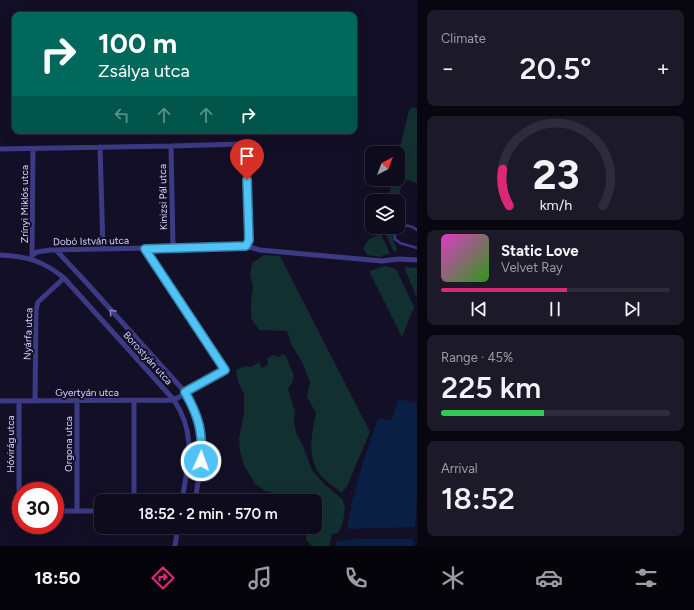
<!DOCTYPE html>
<html lang="en">
<head>
<meta charset="utf-8">
<style>
	:root { --surface:#0e0b1c; --page:#1c1929; --text:#f1f3f6; --muted:#9b9ba3; --line:#2e2b3b; --accent:#db2777 }
	body { margin:0; font-family:Figtree,sans-serif; background:var(--page); color:var(--text); height:100vh; display:flex; flex-direction:column; font-size:15px; white-space:nowrap }
	* { box-sizing:border-box; margin:0 }
	p { font-size:13px; color:var(--muted) }
	.icon { flex:none; width:22px; height:22px; fill:none; stroke:currentColor; stroke-width:2; stroke-linecap:round; stroke-linejoin:round }
	.map { position:relative; flex:1; overflow:hidden }
	.side { display:flex; flex-direction:column; gap:10px; padding:10px; background:#08060f; width:277px }
	.side>* { flex:none }
	.hud { position:absolute; left:12px; top:12px; width:345px; height:122px; border-radius:8px; box-shadow:0 4px 16px #0002,0 0 0 1px var(--line); background:#00695c; color:#fff; overflow:hidden }
	.needle { width:26px; rotate:41deg }
	.fabs { position:absolute; left:365px; top:146px; display:grid; gap:8px }
	.fabs a { display:grid; place-items:center; width:40px; height:40px; border-radius:8px; background:var(--surface); box-shadow:0 4px 16px #0002,0 0 0 1px var(--line); font-size:20px }
	.speed { position:absolute; left:12px; top:482px; display:flex; gap:8px; font-size:20px; font-weight:700; text-align:center }
	.speed>* { display:grid; place-content:center; width:52px; height:52px; border-radius:50%; background:var(--surface); box-shadow:0 4px 16px #0002,0 0 0 1px var(--line); line-height:1 }
	.speed .limit { border:6px solid #d22; background:#fff; color:#111 }
	.pin { position:absolute; display:grid; place-items:center; width:34px; height:34px; color:#fff; margin:-41px -17px; border-radius:50% 50% 50% 0; rotate:-45deg; box-shadow:0 0 4px #0007 }
	.pin .icon { rotate:45deg }
	.me { position:absolute; width:44px; margin:-22px; rotate:2deg; stroke-linejoin:round; filter:drop-shadow(0 0 3px #0008) }
	.turn { display:flex; align-items:center; gap:14px; height:84px; padding:0 20px; font-size:18px }
	.turn .icon { width:52px; height:52px; stroke-width:2.5 }
	.turn b { display:block; font-size:28px; line-height:34px }
	.lanes { display:flex; align-items:center; height:38px; padding:0 20px; background:#0003; justify-content:center; gap:20px; direction:ltr }
	.lanes .off { opacity:.35 }
	.big { font-size:30px; font-weight:600; line-height:1.1 }
	.side .tile { flex:1; display:flex; flex-direction:column; justify-content:center; gap:6px; min-width:0; padding:0 14px; border-radius:8px; background:var(--page) }
	.side .dial { align-items:center; gap:0 }
	.dial svg { height:104px; overflow:visible; fill:none; stroke:var(--line); stroke-width:7; stroke-linecap:round; text-anchor:middle }
	.dial text { fill:var(--text); stroke:none }
	.song { display:flex; align-items:center; gap:12px }
	.cover { width:48px; height:48px; border-radius:6px; background:linear-gradient(135deg,hsl(310 70% 55%),hsl(110 70% 35%)) }
	.played { height:4px; border-radius:2px; background:linear-gradient(90deg,var(--accent) 55%,var(--line) 55%) }
	.keys { display:flex; justify-content:space-around; direction:ltr }
	.heat { display:flex; justify-content:space-between; align-items:center; font-size:22px; direction:ltr }
	.charge { height:6px; border-radius:3px; background:linear-gradient(90deg,#34c759 45%,var(--line) 0) }
	.trip { position:absolute; left:94px; top:494px; width:228px; height:40px; border-radius:8px; background:var(--surface); box-shadow:0 4px 16px #0002,0 0 0 1px var(--line); font-weight:600; line-height:40px; text-align:center }
	.menu { display:flex; height:64px; justify-content:space-around; align-items:center; background:#06040b; color:var(--muted) }
	.menu .icon { width:28px; height:28px }
	.menu .active { color:var(--accent) }
	.menu b { font-size:18px; color:var(--text) }
	main { display:flex; flex:1; min-height:0 }
	.map>svg:first-child { display:block }
</style>
</head>
<body>
<main>
<div class="map">
<svg width="417" height="546" viewBox="0 0 417 546">
	<rect width="100%" height="100%" fill="#130f26"/>
	<path fill="#12302f" d="M413,107L417,109V183L407,180L403,181L397,201H387L393,179H398V156L409,110Z
		M382,227H390L397,249L396,252H394Z
		M381,234L390,254L383,255L381,257L367,255L363,248L369,239Z
		M264,255L280,256L370,432L347,486L342,493C336,488 322,479 318,472C307,454 312,433 316,413L307,397L310,382L302,362L292,346L287,331L259,330L251,318V301L253,286L250,275L252,263Z
		M385,266L396,269L414,307L402,337L369,271Z
		M404,267L417,268V298Z
		M282,354L286,356L294,376L292,383L288,389L295,412L294,421L296,433L303,446L312,470L324,484L342,499L345,507L343,522L338,533L332,534L329,546H312L306,540V527H315V501H295L280,495L265,491L255,484L244,465L240,452L239,438L244,414V394L238,382L236,370L246,366L251,367L259,362L262,368L268,365L267,358L273,355L279,357Z"/>
	<path fill="#0a1f44" d="M398,399L417,403V499L415,527L347,529C353,490 365,456 378,418L392,420Z
		M357,539H413L414,546H336V542Z"/>
	<g fill="none" stroke-linecap="round" stroke-linejoin="round">
		<path stroke="#3d3a85" stroke-width="2.5" d="M398,226C404,224 413,226 417,230
			M396,227L394,230L395,239L400,243L417,248"/>
		<path stroke="#3d3a85" stroke-width="5" d="M171,146L173,248
			M100,147L103,249
			M0,149L171,146L240,144L245,147V150L249,240L246,246
			M56,250L84,280L185,392C209,433 202,457 195,501
			M0,255C26,256 44,261 64,278L174,400C197,435 188,462 182,501
			M33,255L37,252L50,250L246,246L260,250L382,261L399,259L417,260
			M32,256L33,149
			M0,401L174,400L225,370L145,249
			M19,401V511H21
			M35,401L36,310L38,302L64,278
			M77,401V511
			M134,501V401
			M55,511H101
			M175,546L178,527"/>
	</g>
	<defs><path id="oneway-chevron" d="M-2-3.5L2.5 0L-2 3.5" fill="none" stroke-width="1.6" stroke-linecap="round" stroke-linejoin="round"/></defs>
	<use stroke="#837fbc" href="#oneway-chevron" transform="translate(112 312) rotate(-132)"/>
	<g fill="none" stroke-linecap="round" stroke-linejoin="round">
		<g stroke="#337fa1" stroke-width="10">
			<path id="route" d="M201,461C203,432 199,417 185,392L225,370L145,249L246,246L249,240L247,180"/>
		</g>
		<use href="#route" stroke="#4fc3f7" stroke-width="7"/>
	</g>
	<g text-anchor="middle" dominant-baseline="central" stroke-width="4" stroke-linejoin="round" paint-order="stroke">
		<g font-size="10" fill="#d9d4ff" stroke="#130f26">
			<text transform="translate(163 197) rotate(-91)">Kinizsi Pál utca</text>
			<text transform="translate(24 204) rotate(-90)">Zrínyi Miklós utca</text>
			<text transform="translate(91 241) rotate(-1)">Dobó István utca</text>
			<text transform="translate(28 334) rotate(-88)">Nyárfa utca</text>
			<text transform="translate(148 358) rotate(48)">Borostyán utca</text>
			<text x="87" y="392">Gyertyán utca</text>
			<text transform="translate(10 444) rotate(-90)">Hóvirág utca</text>
			<text transform="translate(68 444) rotate(-90)">Orgona utca</text>
		</g>
	</g>
</svg>
<div class="fabs">
<a><svg class="needle" viewBox="-14 -14 28 28"><path d="M0-13l5 13h-10z" fill="#e53935"/><path d="M0 13l5-13h-10z" fill="#9b9ba3"/></svg></a>
<a><svg class="icon" aria-label="layers" viewBox="0 0 24 24"><path d="M12 4l9 5-9 5-9-5zM3 14l9 5 9-5"/></svg></a>
</div>
<div class="speed"><div class="limit">30</div></div>
<div class="pin" style="left:247px;top:180px;background:#d93025"><svg class="icon" aria-label="arrive" viewBox="0 0 24 24"><path d="M6 21V4h12l-3 4 3 4H6"/></svg></div>
<svg class="me" style="left:201px;top:461px" viewBox="-20 -20 40 40"><circle r="17" fill="#4fc3f7" stroke="#fff" stroke-width="3"/><path d="M0-11L8 9 0 5-8 9z" fill="#fff"/></svg>
<div class="trip">18:52 · 2 min · 570 m</div>
<div class="hud">
<div class="turn"><svg class="icon" aria-label="right" viewBox="0 0 24 24"><path d="M7 20v-9h11M14 6l5 5-5 5"/></svg><div><b>100 m</b>Zsálya utca</div></div>
<div class="lanes"><svg class="icon off" aria-label="left" viewBox="0 0 24 24"><path d="M17 20v-9H6M10 6l-5 5 5 5"/></svg><svg class="icon off" aria-label="ahead" viewBox="0 0 24 24"><path d="M12 20V5M6 11l6-6 6 6"/></svg><svg class="icon off" aria-label="ahead" viewBox="0 0 24 24"><path d="M12 20V5M6 11l6-6 6 6"/></svg><svg class="icon" aria-label="right" viewBox="0 0 24 24"><path d="M7 20v-9h11M14 6l5 5-5 5"/></svg></div>
</div>
</div>
<section class="side">
<div class="tile"><p>Climate</p>
<div class="heat"><a>−</a><b class="big">20.5°</b><a>+</a></div>
</div>
<div class="tile dial"><svg viewBox="0 0 100 80">
<path d="M14 69A42 42 0 1 1 86 69"/>
<path d="M14 69A42 42 0 0 1 9 41" stroke="#db2777"/>
<text x="50" y="56" font-size="32" font-weight="700">23</text>
<text x="50" y="72" font-size="11">km/h</text>
</svg></div>
<div class="tile">
<div class="song"><i class="cover"></i><div><b>Static Love</b><p>Velvet Ray</p></div></div>
<div class="played"></div>
<div class="keys"><svg class="icon" aria-label="previous" viewBox="0 0 24 24"><path d="M18 5L8 12l10 7zM5 5v14"/></svg><svg class="icon" aria-label="pause" viewBox="0 0 24 24"><path d="M8 5v14M16 5v14"/></svg><svg class="icon" aria-label="next" viewBox="0 0 24 24"><path d="M6 5l10 7-10 7zM19 5v14"/></svg></div>
</div>
<div class="tile"><p>Range · 45%</p><b class="big">225 km</b><div class="charge"></div></div>
<div class="tile"><p>Arrival</p><b class="big">18:52</b></div>
</section>
</main>
<nav class="menu">
<b>18:50</b>
<svg class="icon active" aria-label="directions" viewBox="0 0 24 24"><path d="M12 3l9 9-9 9-9-9zM9 14v-3h6M13 9l2 2-2 2"/></svg>
<svg class="icon" aria-label="music" viewBox="0 0 24 24"><path d="M9 18V5l10-2v13"/><circle cx="6" cy="18" r="3"/><circle cx="16" cy="16" r="3"/></svg>
<svg class="icon" aria-label="phone" viewBox="0 0 24 24"><path d="M5 4h4l2 5-3 2q2 4 5 5l2-3 5 2v4C11 20 4 13 5 4z"/></svg>
<svg class="icon" aria-label="climate" viewBox="0 0 24 24"><path d="M12 3v18M4 7l16 10M4 17L20 7"/></svg>
<svg class="icon" aria-label="car" viewBox="0 0 24 24"><path d="M5 17H2v-5l4-1 3-4h7l3 4 3 1v5h-3M9 17h6M6 11h13"/><circle cx="7" cy="17" r="2"/><circle cx="17" cy="17" r="2"/></svg>
<svg class="icon" aria-label="filters" viewBox="0 0 24 24"><path d="M4 7h16M4 17h16"/><circle cx="9" cy="7" r="2"/><circle cx="15" cy="17" r="2"/></svg>
</nav>
</body>
</html>
